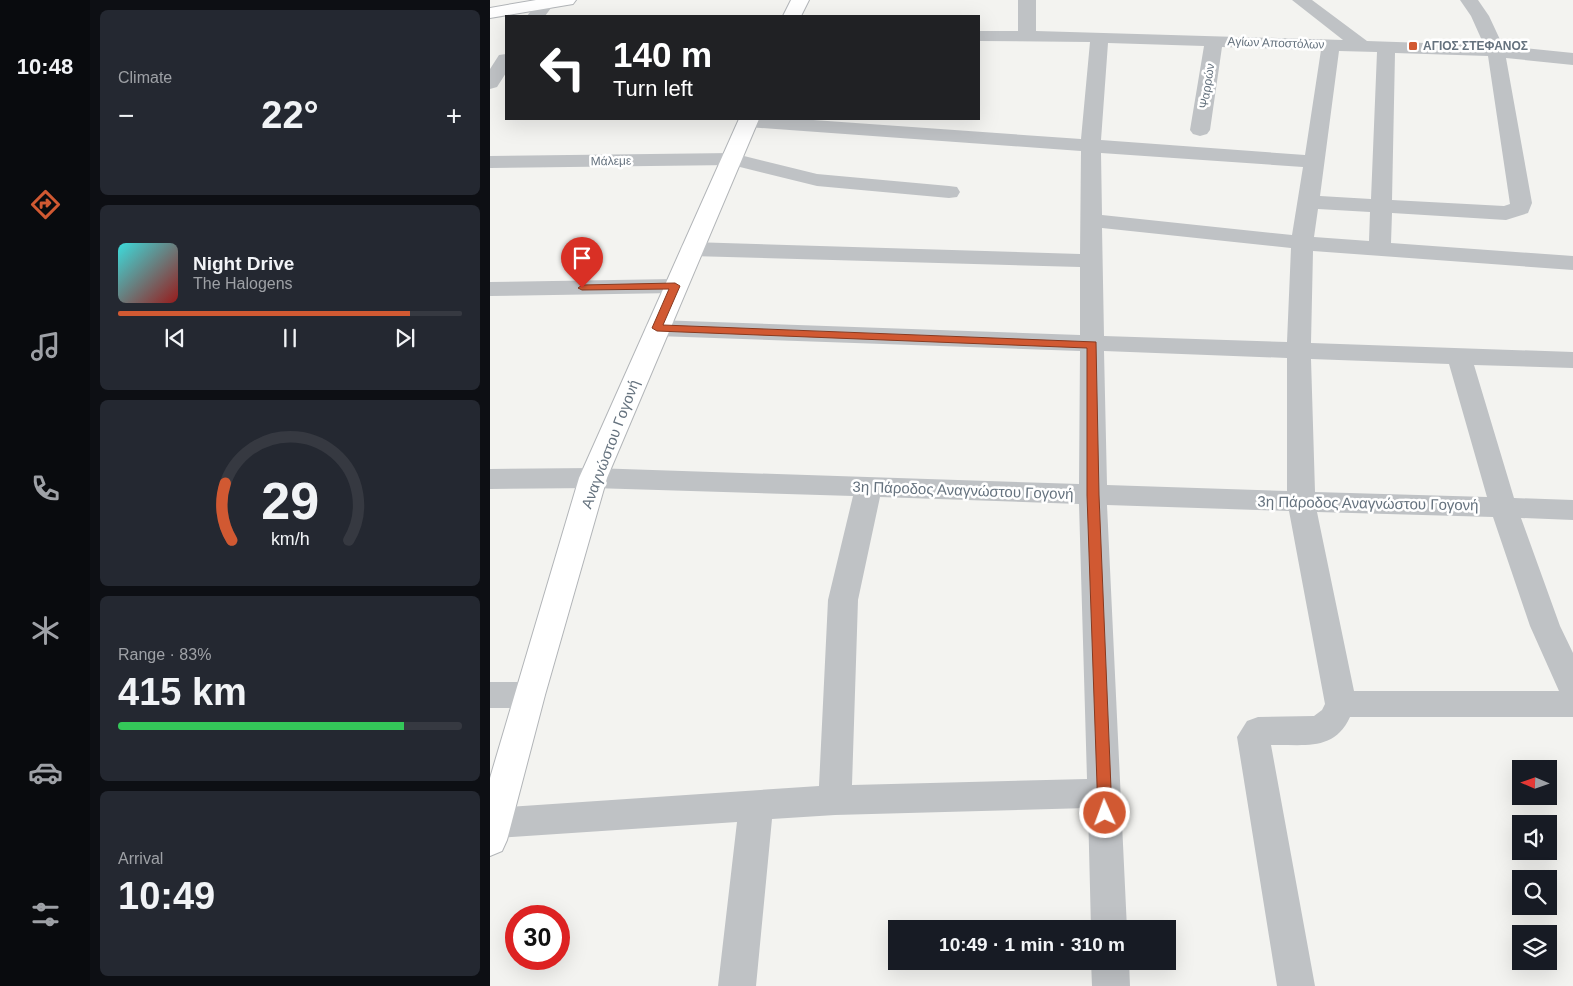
<!DOCTYPE html>
<html lang="en">
<head>
<meta charset="utf-8">
<style>
	:root { --surface:#171b24; --page:#242831; --text:#f1f3f6; --muted:#9ea1a6; --line:#363941; --accent:#d15932 }
	body { margin:0; font-family:Helvetica,sans-serif; background:var(--page); color:var(--text); height:100vh; display:flex; flex-direction:column; font-size:19px; white-space:nowrap }
	* { box-sizing:border-box; margin:0 }
	p { font-size:16px; color:var(--muted) }
	.icon { flex:none; width:28px; height:28px; fill:none; stroke:currentColor; stroke-width:2; stroke-linecap:round; stroke-linejoin:round }
	.map { position:relative; flex:1; overflow:hidden }
	.details { display:flex; flex-direction:column; gap:10px; padding:10px; background:#0d0f14; width:400px }
	.details>* { flex:none }
	.guide { position:absolute; left:15px; top:15px; width:475px; height:105px; border-radius:0px; box-shadow:0 5px 20px #0002; background:#202124; color:#fff; overflow:hidden }
	.needle { width:32px; rotate:272deg }
	.tools { position:absolute; left:1022px; top:760px; display:grid; gap:10px }
	.tools a { display:grid; place-items:center; width:45px; height:45px; border-radius:0px; background:var(--surface); box-shadow:0 5px 20px #0002; font-size:25px }
	.speed { position:absolute; left:15px; top:905px; display:flex; gap:10px; font-size:25px; font-weight:700; text-align:center }
	.speed>* { display:grid; place-content:center; width:65px; height:65px; border-radius:50%; background:var(--surface); box-shadow:0 5px 20px #0002; line-height:1 }
	.speed .limit { border:8px solid #d22; background:#fff; color:#111 }
	.pin { position:absolute; display:grid; place-items:center; width:42px; height:42px; color:#fff; margin:-51px -21px; border-radius:50% 50% 50% 0; rotate:-45deg; box-shadow:0 0 5px #0007 }
	.pin .icon { rotate:45deg }
	.me { position:absolute; width:55px; margin:-28px; rotate:358deg; stroke-linejoin:round; filter:drop-shadow(0 0 4px #0008) }
	.turn { display:flex; align-items:center; gap:18px; height:105px; padding:0 25px; font-size:22px }
	.turn .icon { width:65px; height:65px; stroke-width:2.5 }
	.turn b { display:block; font-size:35px; line-height:42px }
	.big { font-size:38px; font-weight:700; line-height:1.1 }
	.details .widget { flex:1; display:flex; flex-direction:column; justify-content:center; gap:8px; min-width:0; padding:0 18px; border-radius:8px; background:var(--page) }
	.details .dial { align-items:center; gap:0 }
	.dial svg { height:130px; overflow:visible; fill:none; stroke:var(--line); stroke-width:7; stroke-linecap:round; text-anchor:middle }
	.dial text { fill:var(--text); stroke:none }
	.song { display:flex; align-items:center; gap:15px }
	.cover { width:60px; height:60px; border-radius:8px; background:linear-gradient(135deg,hsl(180 70% 55%),hsl(0 70% 35%)) }
	.played { height:5px; border-radius:2px; background:linear-gradient(90deg,var(--accent) 85%,var(--line) 85%) }
	.keys { display:flex; justify-content:space-around; direction:ltr }
	.heat { display:flex; justify-content:space-between; align-items:center; font-size:28px; direction:ltr }
	.charge { height:8px; border-radius:4px; background:linear-gradient(90deg,#34c759 83%,var(--line) 0) }
	.trip { position:absolute; left:398px; top:920px; width:288px; height:50px; border-radius:0px; background:var(--surface); box-shadow:0 5px 20px #0002; font-weight:700; line-height:50px; text-align:center }
	main { display:flex; flex:1; min-height:0 }
	.tab-bar { display:flex; flex-direction:column; width:90px; justify-content:space-around; align-items:center; background:#090b0e; color:var(--muted) }
	.tab-bar .icon { width:35px; height:35px }
	.tab-bar .selected { color:var(--accent) }
	.tab-bar b { font-size:22px; color:var(--text) }
	.map>svg:first-child { display:block }
</style>
</head>
<body>
<main>
<nav class="tab-bar">
<b>10:48</b>
<svg class="icon selected" aria-label="directions" viewBox="0 0 24 24"><path d="M12 3l9 9-9 9-9-9zM9 14v-3h6M13 9l2 2-2 2"/></svg>
<svg class="icon" aria-label="music" viewBox="0 0 24 24"><path d="M9 18V5l10-2v13"/><circle cx="6" cy="18" r="3"/><circle cx="16" cy="16" r="3"/></svg>
<svg class="icon" aria-label="phone" viewBox="0 0 24 24"><path d="M5 4h4l2 5-3 2q2 4 5 5l2-3 5 2v4C11 20 4 13 5 4z"/></svg>
<svg class="icon" aria-label="climate" viewBox="0 0 24 24"><path d="M12 3v18M4 7l16 10M4 17L20 7"/></svg>
<svg class="icon" aria-label="car" viewBox="0 0 24 24"><path d="M5 17H2v-5l4-1 3-4h7l3 4 3 1v5h-3M9 17h6M6 11h13"/><circle cx="7" cy="17" r="2"/><circle cx="17" cy="17" r="2"/></svg>
<svg class="icon" aria-label="filters" viewBox="0 0 24 24"><path d="M4 7h16M4 17h16"/><circle cx="9" cy="7" r="2"/><circle cx="15" cy="17" r="2"/></svg>
</nav>
<section class="details">
<div class="widget"><p>Climate</p>
<div class="heat"><a>−</a><b class="big">22°</b><a>+</a></div>
</div>
<div class="widget">
<div class="song"><i class="cover"></i><div><b>Night Drive</b><p>The Halogens</p></div></div>
<div class="played"></div>
<div class="keys"><svg class="icon" aria-label="previous" viewBox="0 0 24 24"><path d="M18 5L8 12l10 7zM5 5v14"/></svg><svg class="icon" aria-label="pause" viewBox="0 0 24 24"><path d="M8 5v14M16 5v14"/></svg><svg class="icon" aria-label="next" viewBox="0 0 24 24"><path d="M6 5l10 7-10 7zM19 5v14"/></svg></div>
</div>
<div class="widget dial"><svg viewBox="0 0 100 80">
<path d="M14 69A42 42 0 1 1 86 69"/>
<path d="M14 69A42 42 0 0 1 10 34" stroke="#d15932"/>
<text x="50" y="56" font-size="32" font-weight="700">29</text>
<text x="50" y="72" font-size="11">km/h</text>
</svg></div>
<div class="widget"><p>Range · 83%</p><b class="big">415 km</b><div class="charge"></div></div>
<div class="widget"><p>Arrival</p><b class="big">10:49</b></div>
</section>
<div class="map">
<svg width="1083" height="986" viewBox="0 0 1083 986">
	<rect width="100%" height="100%" fill="#f3f3f0"/>
	<g fill="none" stroke-linecap="round" stroke-linejoin="round">
		<g stroke="#b2b5b8" stroke-width="2">
			<path id="major" d="M46,0H86L83,4L77,5L0,18V8Z
				M301,0H319L311,16H293Z
				M249,119H269L117,478L55,695L17,840L12,851L0,856V778L89,478Z"/>
		</g>
		<path fill="#bfc2c5" fill-rule="evenodd" d="M49,0H60L64,4L55,16H37Z
			M528,0H546V31L853,40L802,0H822L877,41L994,45L981,16L970,0H988L999,16L1013,46L1083,53V65L1016,58L1042,203L1038,213L1016,220L902,213L901,243L1083,256V270L823,251L821,343L1083,352V368L984,365L1024,498L1083,500V520L1031,518L1070,626L1083,653V717H860C844,752 814,744 781,745L825,986H787L747,737L757,721L768,717L824,716L832,710L835,704L799,511L617,505L637,929H601L598,808L345,815L282,819L266,986H228L247,822L5,838L0,837V809L5,808L329,786L338,600L363,496L103,488L0,489V469L103,468L589,484L590,351L167,336L158,333L155,328L158,323L167,320L590,335V267L201,256L193,254L190,249L193,244L201,242L590,254L591,151L258,127L251,125L248,121L250,119H309L591,139L600,42L489,41V31H528ZM618,43L714,46L700,130L703,134L710,136L717,134L720,130L732,47L831,50L815,155L611,140ZM849,51L887,52L881,199L830,196ZM905,53L998,56L1020,204L1014,206L902,200ZM611,153L813,167L802,235L612,215ZM828,209L880,212L879,241L824,237ZM612,228L801,248L797,342L614,336ZM614,351L797,358V491L617,485ZM821,359L959,364L997,497L825,492ZM390,497L589,504L597,779L362,785L368,600ZM827,512L1003,517L1040,626L1069,691H864Z
			M16,54V73L7,87L0,89V69L9,55Z
			M242,153L327,174L459,186L467,187L470,192L467,197L459,198L327,186L242,165L0,168V156Z
			M185,279L193,281L197,286L193,291L185,293L0,296V282Z
			M0,682H39L50,686L55,695L50,704L39,708H0Z
			M601,961H639L640,986H602Z"/>
		<use href="#major" fill="#fff" fill-rule="evenodd"/>
	</g>
	<path fill="#d15932" stroke="#883a20" d="M185,283L190,286L173,325L606,342L609,495L622,813L620,817L615,819L610,817L608,813L597,495V348L167,331L162,328L179,289L92,290L88,288L92,285Z"/>
	<rect fill="#d15932" stroke="#fff" stroke-width="2" x="918" y="41" width="10" height="10" rx="2.5"/>
	<g text-anchor="middle" dominant-baseline="central" stroke-width="5" stroke-linejoin="round" paint-order="stroke">
		<g font-size="12" fill="#65727e" stroke="#fff">
			<text transform="translate(786 43) rotate(2)">Αγίων Αποστόλων</text>
			<text transform="translate(717 86) rotate(-81)">Ψαρρών</text>
			<text transform="translate(121 161) rotate(-1)">Μάλεμε</text>
		</g>
		<g font-size="12" font-weight="bold" fill="#65727e" stroke="#fff" text-anchor="start">
			<text x="933" y="46">ΑΓΙΟΣ ΣΤΕΦΑΝΟΣ</text>
		</g>
		<g font-size="15" fill="#65727e" stroke="#fff">
			<text transform="translate(120 444) rotate(-69)">Αναγνώστου Γογονή</text>
			<text transform="translate(473 490) rotate(2)">3η Πάροδος Αναγνώστου Γογονή</text>
			<text transform="translate(878 503) rotate(1)">3η Πάροδος Αναγνώστου Γογονή</text>
		</g>
	</g>
</svg>
<div class="tools">
<a><svg class="needle" viewBox="-14 -14 28 28"><path d="M0-13l5 13h-10z" fill="#e53935"/><path d="M0 13l5-13h-10z" fill="#9ea1a6"/></svg></a>
<a><svg class="icon" aria-label="sound" viewBox="0 0 24 24"><path d="M4 9h4l5-4v14l-5-4H4zM17 9q2 3 0 6"/></svg></a>
<a><svg class="icon" aria-label="search" viewBox="0 0 24 24"><circle cx="10" cy="10" r="6"/><path d="M15 15l6 6"/></svg></a>
<a><svg class="icon" aria-label="layers" viewBox="0 0 24 24"><path d="M12 4l9 5-9 5-9-5zM3 14l9 5 9-5"/></svg></a>
</div>
<div class="speed"><div class="limit">30</div></div>
<div class="pin" style="left:92px;top:288px;background:#d93025"><svg class="icon" aria-label="arrive" viewBox="0 0 24 24"><path d="M6 21V4h12l-3 4 3 4H6"/></svg></div>
<svg class="me" style="left:615px;top:813px" viewBox="-20 -20 40 40"><circle r="17" fill="#d15932" stroke="#fff" stroke-width="3"/><path d="M0-11L8 9 0 5-8 9z" fill="#fff"/></svg>
<div class="trip">10:49 · 1 min · 310 m</div>
<div class="guide">
<div class="turn"><svg class="icon" aria-label="left" viewBox="0 0 24 24"><path d="M17 20v-9H6M10 6l-5 5 5 5"/></svg><div><b>140 m</b>Turn left</div></div>
</div>
</div>
</main>
</body>
</html>
